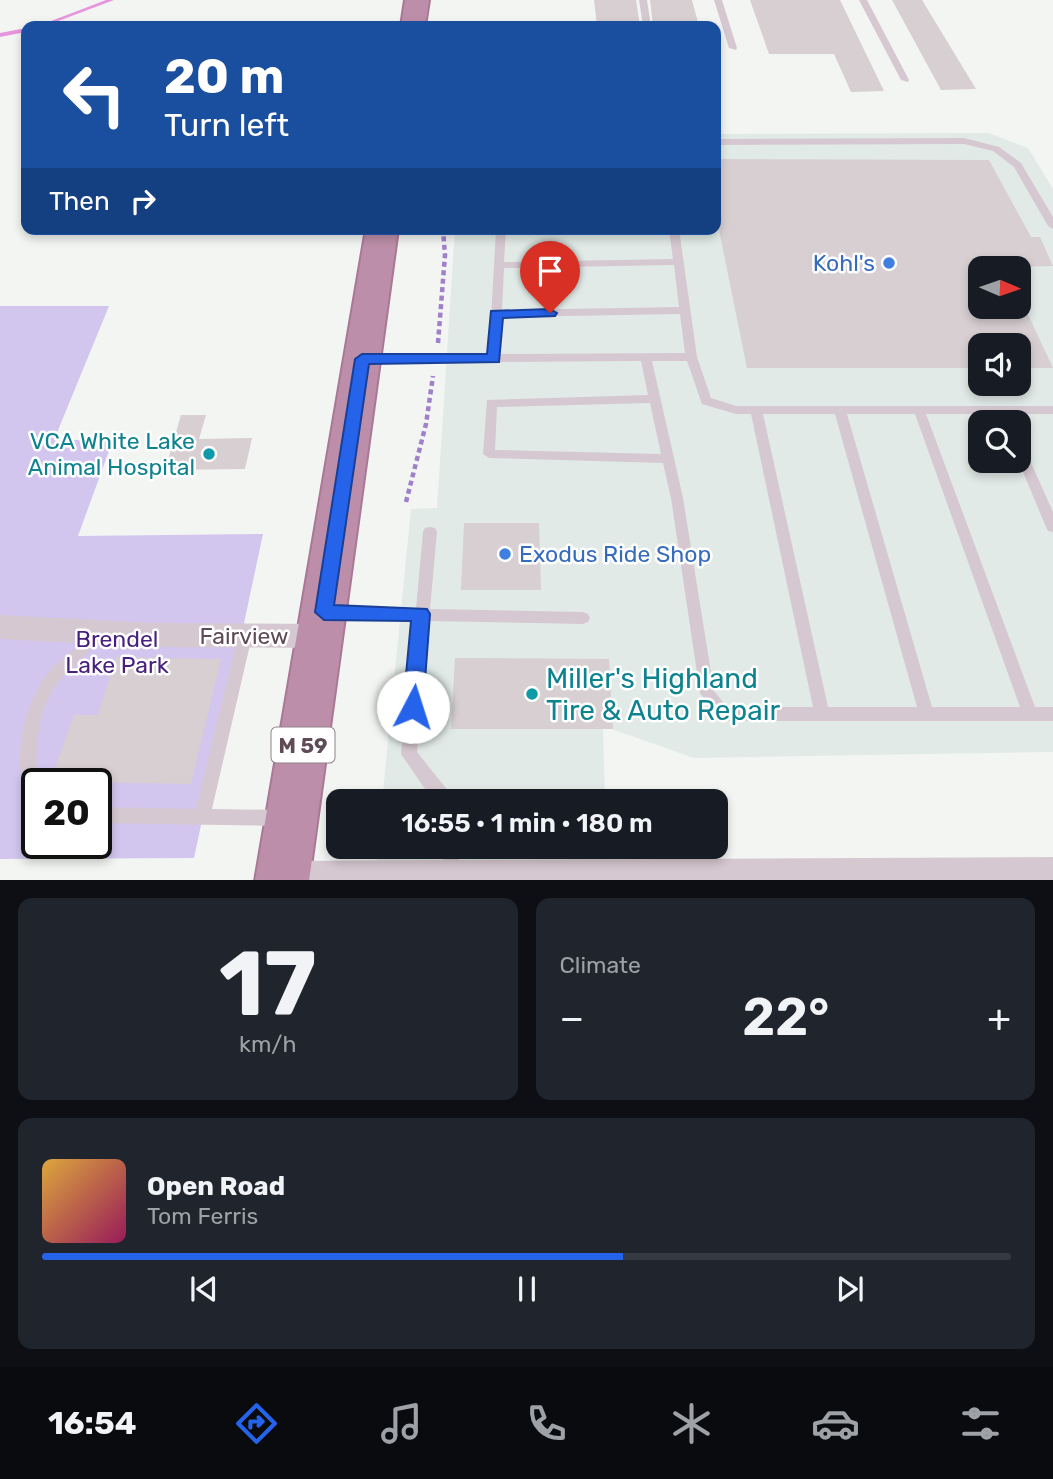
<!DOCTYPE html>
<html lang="en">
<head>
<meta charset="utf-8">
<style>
	:root { --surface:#171b24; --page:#20242c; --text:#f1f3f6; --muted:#9ea1a6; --line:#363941; --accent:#2563eb }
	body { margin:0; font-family:Rubik,sans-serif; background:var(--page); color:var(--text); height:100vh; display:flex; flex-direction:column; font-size:26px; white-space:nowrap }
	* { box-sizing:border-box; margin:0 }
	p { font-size:23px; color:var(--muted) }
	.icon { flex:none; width:38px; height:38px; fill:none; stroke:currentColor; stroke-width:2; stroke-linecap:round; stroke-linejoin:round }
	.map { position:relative; height:880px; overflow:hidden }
	.side { display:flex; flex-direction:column; gap:18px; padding:18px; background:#0d0f14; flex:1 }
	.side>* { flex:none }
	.guide { position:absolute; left:21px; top:21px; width:700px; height:214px; border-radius:14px; box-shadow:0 4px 10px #0003; background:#1a4fa0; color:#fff; overflow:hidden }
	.needle { width:46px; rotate:92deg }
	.buttons { position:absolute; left:968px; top:256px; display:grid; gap:14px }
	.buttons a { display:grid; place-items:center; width:63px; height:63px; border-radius:14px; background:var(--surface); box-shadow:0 4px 10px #0003; font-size:35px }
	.speed { position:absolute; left:21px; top:768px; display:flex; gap:14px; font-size:35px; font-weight:700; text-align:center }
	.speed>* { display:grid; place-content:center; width:91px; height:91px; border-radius:50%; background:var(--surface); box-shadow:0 4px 10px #0003; line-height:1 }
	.speed .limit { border:4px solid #111; border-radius:10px; background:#fff; color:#111 }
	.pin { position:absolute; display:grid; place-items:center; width:60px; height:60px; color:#fff; margin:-72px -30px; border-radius:50% 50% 50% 0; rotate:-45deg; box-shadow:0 0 7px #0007 }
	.pin .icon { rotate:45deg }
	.me { position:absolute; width:77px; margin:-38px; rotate:5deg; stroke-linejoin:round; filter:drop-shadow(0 0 5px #0008) }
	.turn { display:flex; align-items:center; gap:24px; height:147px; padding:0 28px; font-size:32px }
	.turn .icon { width:91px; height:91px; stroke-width:2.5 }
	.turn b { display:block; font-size:49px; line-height:60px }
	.then { display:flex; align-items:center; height:66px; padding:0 28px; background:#0003; gap:14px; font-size:26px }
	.big { font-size:52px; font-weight:600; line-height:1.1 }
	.side .widget { flex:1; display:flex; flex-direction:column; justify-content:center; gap:10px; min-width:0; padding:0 24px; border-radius:14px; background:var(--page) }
	.side .dial { align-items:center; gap:0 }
	.dial b { font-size:91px; line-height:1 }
	.song { display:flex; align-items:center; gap:21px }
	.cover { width:84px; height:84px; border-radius:10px; background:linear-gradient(135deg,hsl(40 70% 55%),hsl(330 70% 35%)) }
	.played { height:7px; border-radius:4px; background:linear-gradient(90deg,var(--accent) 60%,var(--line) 60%) }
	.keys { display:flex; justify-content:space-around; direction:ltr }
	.heat { display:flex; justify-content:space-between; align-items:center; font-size:38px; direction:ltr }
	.side .tiles { flex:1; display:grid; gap:18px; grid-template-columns:1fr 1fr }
	.widget:last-child { grid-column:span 2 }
	.trip { position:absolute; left:326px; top:789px; width:402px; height:70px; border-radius:14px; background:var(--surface); box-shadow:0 4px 10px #0003; font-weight:600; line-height:70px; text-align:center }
	.tabs { display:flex; height:112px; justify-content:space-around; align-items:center; background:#090b0e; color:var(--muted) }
	.tabs .icon { width:49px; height:49px }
	.tabs .on { color:var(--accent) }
	.tabs b { font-size:32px; color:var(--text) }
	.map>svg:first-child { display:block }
</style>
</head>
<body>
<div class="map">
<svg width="1053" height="881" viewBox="0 0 1053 881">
	<rect width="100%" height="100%" fill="#f3f5f3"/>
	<path fill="#e1eae7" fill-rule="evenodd" d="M989,133L1028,148L1053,189V752L694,758L603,726L605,801L382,802L411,509L437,508L455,229H716V134ZM980,268H1018V306H980ZM980,345H1018V383H980ZM980,422H1018V460H980Z
		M378,847H607L609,880L375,881Z"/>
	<path fill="#d2c6ee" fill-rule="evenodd" d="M0,306H109L54,440H113L78,536L263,534L194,858L0,859ZM37,784H96V844H37Z"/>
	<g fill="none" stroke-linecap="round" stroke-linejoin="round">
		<path fill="#e796dd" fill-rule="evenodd" d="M106,0H114L45,26H38Z
			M26,28V32L0,37V33Z"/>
	</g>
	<path fill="#d7cfd2" d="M594,0H636L640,26H597Z
		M650,0H692L699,26H653Z
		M750,0H840L884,91L851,92L834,54H769Z
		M892,0H922L976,89L941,90Z
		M716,159L989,160L1031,237H1040L1053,266L980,268V306H1018V293L1053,368H1018V345H980V368H747L716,215Z
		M181,415H206L199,439L252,438L245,469L165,470Z
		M464,523H539L541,590H461Z
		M116,657L221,659L191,784L79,782L82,772L54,771L74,715H98Z
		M455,658L609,659L613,729H451Z"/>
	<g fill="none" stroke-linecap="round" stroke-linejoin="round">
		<g stroke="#a97994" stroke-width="4">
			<path id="highway" d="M405,0H429L425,26H401Z
				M366,229H398L309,881H255Z"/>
		</g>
		<path stroke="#9f80ca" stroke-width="4.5" stroke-dasharray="5 3.5" stroke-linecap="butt" d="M438,343L445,255L443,229
			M406,502L426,424L433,376"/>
		<path fill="#d6c8d0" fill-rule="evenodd" d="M639,0H647L651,26H643Z
			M714,0H722L737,48L736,50L729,48Z
			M859,0H867L909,80L908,82L901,80Z
			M964,138L999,147L1021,163L1053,217V229L1048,226L1014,167L993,151L964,144L716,145V139Z
			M496,229H506L504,262L673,259L669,229H679L697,357L711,398L736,406H1053V414H926L1035,707H1053V721H723L718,719L700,693L671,498L663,463L489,458L483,454L487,400L648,395L641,361L366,363L360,359L366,355H489ZM674,265L679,307L502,310L504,268ZM680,314L685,353L500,354L502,317ZM652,361H687L702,404L736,414H751L813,707H727L714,691L683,498ZM650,403L661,454L495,450L497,407ZM763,414H835L917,707H828ZM847,414H915L1020,707H932Z
			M1018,443L1024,447L1053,512V532L1048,531L1046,527L1018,460Z
			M430,527L435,528L437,532L430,609L583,612L588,614L590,618L588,622L583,624L429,621L417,752L457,802H438L425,789L401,754L415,620L331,619L326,617L324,613L326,609L331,607L416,609L423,532L425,528Z
			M92,626L97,628L99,632C92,655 73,664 58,682C31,716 37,770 37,808L31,806C10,768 21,712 45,677C54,663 70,656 80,643C83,638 85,633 87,628Z
			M245,630L250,632L252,636L212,809L281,810L287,813L289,818L287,823L281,826L96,823V807L196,809L238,636L240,632Z
			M444,847H460L458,875L456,881H444L442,875Z"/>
		<path fill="#d6c8d0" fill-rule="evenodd" d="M0,615L155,623L320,624L330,628L334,636L330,644L320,648L155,647L0,639Z
			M1053,857V881H266L265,878L270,866L282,861Z"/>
		<use href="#highway" fill="#bd8ea9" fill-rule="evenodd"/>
	</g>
	<path fill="#2563eb" stroke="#184099" stroke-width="2" d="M550,309L557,313L555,316L503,318L499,362L369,364L334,605L427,609L430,614L423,707L420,713L413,716L406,713L403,707L411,621L324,620L315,612L355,359L362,354H487L491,311Z"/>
	<g fill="#3f7fe0" stroke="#fff" stroke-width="2.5">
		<circle cx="889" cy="263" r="7"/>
		<circle cx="505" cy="554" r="7"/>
	</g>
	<g fill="#0f9aa8" stroke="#fff" stroke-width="2.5">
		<circle cx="209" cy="454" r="7"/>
		<circle cx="532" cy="694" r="7"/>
	</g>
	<g text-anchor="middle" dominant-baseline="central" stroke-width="5" stroke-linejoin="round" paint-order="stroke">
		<rect fill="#fff" stroke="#8f8189" stroke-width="2" x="271.5" y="727.5" width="63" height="35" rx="5"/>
		<g font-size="21" font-weight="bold" fill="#5f4b57">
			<text x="303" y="745">M 59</text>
		</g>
		<g font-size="23" fill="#366cbe" stroke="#fff" text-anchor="end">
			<text x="875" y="263">Kohl's</text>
			<text x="519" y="554" text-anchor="start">Exodus Ride Shop</text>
		</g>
		<g font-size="23" fill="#0d838f" stroke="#fff" text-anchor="end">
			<text x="195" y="441">VCA White Lake<tspan x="195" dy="26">Animal Hospital</tspan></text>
		</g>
		<g font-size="23" fill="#5f4b57" stroke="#fff">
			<text x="244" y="636">Fairview</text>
		</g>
		<g font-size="23" fill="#471f7e" stroke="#fff">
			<text x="117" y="639">Brendel<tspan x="117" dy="26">Lake Park</tspan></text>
		</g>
		<g font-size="28" fill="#0d838f" stroke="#fff" text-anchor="start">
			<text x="546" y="678">Miller's Highland<tspan x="546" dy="32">Tire &amp; Auto Repair</tspan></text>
		</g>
	</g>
</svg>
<div class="buttons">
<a><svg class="needle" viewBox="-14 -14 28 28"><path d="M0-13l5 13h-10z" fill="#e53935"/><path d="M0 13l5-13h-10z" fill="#9ea1a6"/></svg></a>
<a><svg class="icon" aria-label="sound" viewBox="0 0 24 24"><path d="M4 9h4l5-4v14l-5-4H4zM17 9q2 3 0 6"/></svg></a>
<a><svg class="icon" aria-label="search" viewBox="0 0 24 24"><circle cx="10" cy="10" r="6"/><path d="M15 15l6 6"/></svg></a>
</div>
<div class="speed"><div class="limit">20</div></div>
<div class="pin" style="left:550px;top:313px;background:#d93025"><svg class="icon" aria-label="arrive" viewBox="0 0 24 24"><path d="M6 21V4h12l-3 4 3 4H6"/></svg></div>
<svg class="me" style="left:413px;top:707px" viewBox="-20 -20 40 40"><circle r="19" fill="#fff"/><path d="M0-13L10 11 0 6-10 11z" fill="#2563eb"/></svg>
<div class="trip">16:55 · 1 min · 180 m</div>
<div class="guide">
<div class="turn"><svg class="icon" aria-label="left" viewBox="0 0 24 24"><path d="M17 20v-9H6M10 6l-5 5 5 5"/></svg><div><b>20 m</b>Turn left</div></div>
<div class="then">Then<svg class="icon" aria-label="right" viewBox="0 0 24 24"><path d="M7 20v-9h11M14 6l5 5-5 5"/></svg></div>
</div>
</div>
<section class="side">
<div class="tiles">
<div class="widget dial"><b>17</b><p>km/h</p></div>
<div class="widget"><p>Climate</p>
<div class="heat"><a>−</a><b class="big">22°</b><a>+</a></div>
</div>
<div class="widget">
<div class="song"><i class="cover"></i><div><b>Open Road</b><p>Tom Ferris</p></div></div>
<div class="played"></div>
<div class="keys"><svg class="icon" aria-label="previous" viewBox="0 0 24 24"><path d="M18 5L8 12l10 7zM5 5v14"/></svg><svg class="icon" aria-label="pause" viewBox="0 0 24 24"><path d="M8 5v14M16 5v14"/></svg><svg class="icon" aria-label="next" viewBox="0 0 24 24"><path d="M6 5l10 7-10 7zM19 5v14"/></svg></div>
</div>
</div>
</section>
<nav class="tabs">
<b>16:54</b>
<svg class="icon on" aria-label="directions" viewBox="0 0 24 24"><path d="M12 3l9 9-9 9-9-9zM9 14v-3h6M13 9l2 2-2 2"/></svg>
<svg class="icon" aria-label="music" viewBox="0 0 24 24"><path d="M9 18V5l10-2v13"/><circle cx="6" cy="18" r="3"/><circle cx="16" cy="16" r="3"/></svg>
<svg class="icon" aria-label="phone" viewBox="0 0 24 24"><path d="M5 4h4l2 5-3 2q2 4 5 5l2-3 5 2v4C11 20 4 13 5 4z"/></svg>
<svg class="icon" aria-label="climate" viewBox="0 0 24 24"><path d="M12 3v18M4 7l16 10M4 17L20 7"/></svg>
<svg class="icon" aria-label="car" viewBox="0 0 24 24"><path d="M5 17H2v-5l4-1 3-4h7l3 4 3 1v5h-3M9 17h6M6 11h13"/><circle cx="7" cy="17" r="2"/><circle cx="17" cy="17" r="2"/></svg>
<svg class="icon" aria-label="filters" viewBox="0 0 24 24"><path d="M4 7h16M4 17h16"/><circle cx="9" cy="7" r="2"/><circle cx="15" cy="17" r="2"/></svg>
</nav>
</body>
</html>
